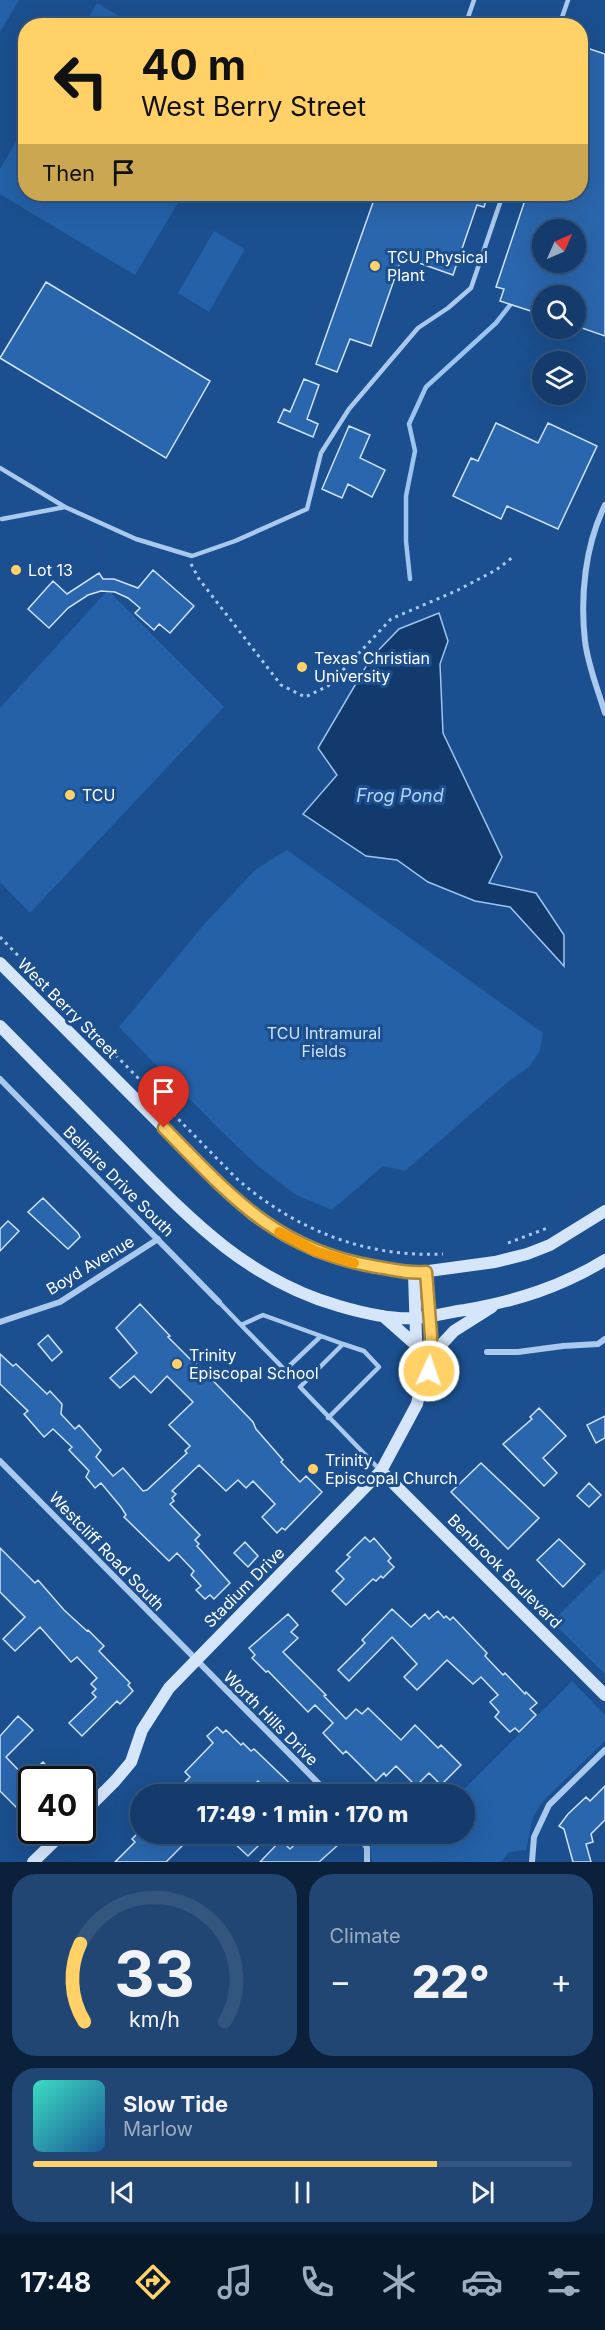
<!DOCTYPE html>
<html lang="en">
<head>
<meta charset="utf-8">
<style>
	:root { --surface:#143b6b; --page:#214673; --text:#f1f3f6; --muted:#9dadc1; --line:#33557e; --accent:#ffd166 }
	body { margin:0; font-family:Inter,sans-serif; background:var(--page); color:var(--text); height:100vh; display:flex; flex-direction:column; font-size:22px; white-space:nowrap }
	* { box-sizing:border-box; margin:0 }
	p { font-size:20px; color:var(--muted) }
	.icon { flex:none; width:33px; height:33px; fill:none; stroke:currentColor; stroke-width:2; stroke-linecap:round; stroke-linejoin:round }
	.map { position:relative; height:1862px; overflow:hidden }
	.side { display:flex; flex-direction:column; gap:12px; padding:12px; background:#0b203b; flex:1 }
	.side>* { flex:none }
	.hud { position:absolute; left:18px; top:18px; width:570px; height:183px; border-radius:24px; box-shadow:0 6px 24px #0002,0 0 0 2px var(--line); background:#ffd166; color:#111; overflow:hidden }
	.needle { width:39px; rotate:45deg }
	.buttons { position:absolute; left:532px; top:219px; display:grid; gap:12px }
	.buttons a { display:grid; place-items:center; width:54px; height:54px; border-radius:50%; background:var(--surface); box-shadow:0 6px 24px #0002,0 0 0 2px var(--line); font-size:30px }
	.speed { position:absolute; left:18px; top:1766px; display:flex; gap:12px; font-size:30px; font-weight:700; text-align:center }
	.speed>* { display:grid; place-content:center; width:78px; height:78px; border-radius:50%; background:var(--surface); box-shadow:0 6px 24px #0002,0 0 0 2px var(--line); line-height:1 }
	.speed .limit { border:3px solid #111; border-radius:9px; background:#fff; color:#111 }
	.pin { position:absolute; display:grid; place-items:center; width:51px; height:51px; color:#fff; margin:-62px -26px; border-radius:50% 50% 50% 0; rotate:-45deg; box-shadow:0 0 6px #0007 }
	.pin .icon { rotate:45deg }
	.me { position:absolute; width:66px; margin:-33px; rotate:3deg; stroke-linejoin:round; filter:drop-shadow(0 0 4px #0008) }
	.turn { display:flex; align-items:center; gap:21px; height:126px; padding:0 24px; font-size:27px }
	.turn .icon { width:78px; height:78px; stroke-width:2.5 }
	.turn b { display:block; font-size:42px; line-height:51px }
	.then { display:flex; align-items:center; height:57px; padding:0 24px; background:#0003; gap:12px; font-size:22px }
	.big { font-size:45px; font-weight:800; line-height:1.1 }
	.side .tile { flex:1; display:flex; flex-direction:column; justify-content:center; gap:9px; min-width:0; padding:0 21px; border-radius:24px; background:var(--page) }
	.side .dial { align-items:center; gap:0 }
	.dial svg { height:156px; overflow:visible; fill:none; stroke:var(--line); stroke-width:7; stroke-linecap:round; text-anchor:middle }
	.dial text { fill:var(--text); stroke:none }
	.song { display:flex; align-items:center; gap:18px }
	.cover { width:72px; height:72px; border-radius:9px; background:linear-gradient(135deg,hsl(170 70% 55%),hsl(210 70% 35%)) }
	.played { height:6px; border-radius:3px; background:linear-gradient(90deg,var(--accent) 75%,var(--line) 75%) }
	.keys { display:flex; justify-content:space-around; direction:ltr }
	.heat { display:flex; justify-content:space-between; align-items:center; font-size:33px; direction:ltr }
	.side .tiles { flex:1; display:grid; gap:12px; grid-template-columns:1fr 1fr }
	.tile:last-child { grid-column:span 2 }
	.trip { position:absolute; left:130px; top:1784px; width:345px; height:60px; border-radius:30px; background:var(--surface); box-shadow:0 6px 24px #0002,0 0 0 2px var(--line); font-weight:800; line-height:60px; text-align:center }
	.dock { display:flex; height:96px; justify-content:space-around; align-items:center; background:#08182b; color:var(--muted) }
	.dock .icon { width:42px; height:42px }
	.dock .active { color:var(--accent) }
	.dock b { font-size:27px; color:var(--text) }
	.map>svg:first-child { display:block }
</style>
</head>
<body>
<div class="map">
<svg width="605" height="1862" viewBox="0 0 605 1862">
	<rect width="100%" height="100%" fill="#1b4f8f"/>
	<path fill="#2461a8" d="M0,0H19L0,32Z
		M97,3L134,25H135H84Z
		M25,126L26,194H167L179,201L135,275L0,194V169Z
		M214,231L245,249L209,312L178,293Z
		M108,590L224,707L30,913L0,882V708Z
		M287,850L543,1033L540,1051L529,1067L509,1081L405,1171L383,1166L332,1210L296,1195L259,1167L217,1127L119,1027L207,921L256,869Z
		M605,1569V1674L552,1622Z
		M572,1681L605,1715V1741L543,1801L533,1817L526,1850L509,1852L501,1862H372L369,1833H465V1794H459Z"/>
	<path fill="#123a6d" stroke="#9cc4f0" stroke-width="1.5" d="M439,613L448,641L440,664L443,733L502,857L489,883L536,893L564,935V966L510,907L475,901L428,882L397,860L366,856L303,814L337,775L318,748L371,658L399,629Z"/>
	<g fill="none" stroke-linecap="round" stroke-linejoin="round">
		<path stroke="#9cc4f0" stroke-width="4.5" d="M410,579L406,541V496L415,451L409,424L426,387L496,323L514,300"/>
	</g>
	<path fill="#2a66ad" stroke="#cfe3fa" stroke-width="1.5" fill-rule="evenodd" d="M587,48L605,54V336L576,326V296H543V315L500,301L504,289L496,287L527,194H580V57L584,58ZM543,230H576V262H543Z
		M376,194H488L484,207L477,205L453,275L402,257L371,346L350,339L337,372L316,364Z
		M46,282L210,381L166,458L0,358Z
		M304,379L319,385L307,419L318,424L313,437L278,422L284,409L290,412Z
		M496,423L538,443L548,423L597,446L558,529L507,506L501,519L453,496L471,458L478,461Z
		M349,426L370,435L360,458L385,470L372,497L348,484L342,498L322,489Z
		M153,570L194,606L170,633L159,624L154,630L135,613L140,608L128,598L115,592L101,591L88,595L68,608L49,628L28,609L53,581L67,594L99,573L103,579H114L138,588Z
		M43,1198L78,1233L80,1237L68,1249L28,1212Z
		M8,1221L19,1231L0,1251V1229Z
		M140,1304L170,1336L168,1337L191,1360L192,1359L253,1422L256,1429L283,1460L281,1462L300,1482L306,1476L322,1492L285,1530L282,1528L277,1533L262,1517L275,1504L253,1481L246,1488L238,1480L226,1491L199,1465L172,1491L176,1494L172,1498L174,1501L170,1504L200,1535L195,1540L199,1544L197,1546L230,1583L214,1599L210,1595L205,1599L196,1590L201,1586L191,1575L194,1571L177,1553L169,1561L124,1517L126,1515L121,1507L101,1483L95,1488L86,1477L89,1471L69,1450L72,1447L53,1429L44,1437L24,1414L28,1411L0,1384V1354L13,1366L16,1364L47,1394L50,1391L62,1404L61,1414L75,1429L79,1425L101,1450L96,1457L113,1476L123,1468L143,1491L147,1490L187,1453L185,1451L190,1446L169,1425L193,1402L167,1376L151,1393L134,1376L120,1388L110,1378L137,1353L116,1328Z
		M48,1335L62,1352L52,1361L38,1344Z
		M539,1408L566,1436L543,1458L557,1473L544,1486L503,1444L532,1419L530,1417Z
		M605,1416V1438L596,1443L587,1425Z
		M481,1463L539,1518L508,1549L451,1492Z
		M589,1483L601,1495L589,1507L577,1496Z
		M365,1537L370,1542L374,1538L391,1558L388,1561L394,1567L383,1578L381,1576L376,1581L373,1579L346,1605L332,1591L344,1579L336,1571L350,1557L347,1555Z
		M559,1539L585,1564L563,1587L537,1560Z
		M245,1542L258,1556L248,1567L234,1553Z
		M0,1548L35,1583L38,1580L64,1610L87,1631L88,1630L104,1646L99,1651L130,1683L128,1685L133,1691L120,1704L117,1701L82,1736L69,1723L96,1697L92,1693L96,1689L91,1684L97,1678L77,1657L71,1662L40,1627L15,1651L3,1639L25,1617L0,1592Z
		M392,1609L411,1627L425,1614L429,1619L438,1611L444,1618L446,1616L450,1620L453,1617L487,1653L485,1656L503,1675L505,1673L525,1694L526,1692L537,1703L530,1709L536,1715L519,1732L515,1728L510,1732L495,1717L499,1712L490,1702L498,1695L481,1677L473,1684L447,1660L417,1690L404,1677L417,1664L392,1637L349,1681L338,1670L365,1643L362,1640Z
		M288,1614L298,1625L291,1632L298,1638L283,1652L326,1695L324,1696L346,1719L356,1709L362,1714L368,1708L401,1740L415,1725L438,1748L441,1745L461,1765L441,1785L429,1773L416,1786L396,1766L386,1776L384,1773L376,1781L346,1751L343,1754L323,1733L333,1723L315,1705L308,1712L268,1671L266,1672L252,1658L255,1655L249,1648Z
		M18,1716L33,1730L6,1757L26,1778L43,1762L59,1779H27L32,1783V1823L0,1791V1736Z
		M217,1727L223,1733L226,1730L241,1745L243,1743L251,1751L254,1749L301,1794H271L258,1781L244,1794H173L190,1777L185,1772L213,1743L207,1736Z
		M605,1786V1820L591,1834L593,1842L586,1844L591,1862H573L564,1829L559,1826L568,1814L586,1797L590,1801Z
		M138,1833H195L166,1862H115L135,1842L132,1839Z
		M228,1833H247L259,1845L248,1856L234,1843L236,1841Z
		M307,1833H327L338,1845L319,1862H260L281,1840L290,1849Z"/>
	<g fill="none" stroke-linecap="round" stroke-linejoin="round">
		<path stroke="#a9c9ee" stroke-width="3" stroke-dasharray="3 4.5" stroke-linecap="butt" d="M191,564L199,579L281,685L305,697L328,686L391,619L458,590L496,570L513,557
			M0,937L236,1178C294,1229 365,1258 443,1254
			M508,1243L550,1227"/>
		<path stroke="#a9c9ee" stroke-width="4.5" d="M465,26L474,0
			M559,26L568,0
			M0,468L65,507
			M2,519L65,507L136,539L192,556L235,541L307,509L321,453L349,409L418,328L448,308L471,288L503,194
			M219,1302L241,1325
			M320,1337L285,1370L241,1325L263,1315L343,1344
			M328,1418L379,1367L364,1351L343,1344L300,1387L379,1469"/>
		<path stroke="#a9c9ee" stroke-width="6" d="M605,505C585,546 580,596 585,641C588,666 598,690 605,713
			M0,1079L219,1302
			M0,1322L60,1302L158,1239
			M487,1352H518L563,1346L598,1344L605,1339
			M0,1461L329,1794
			M359,1833L367,1848V1862
			M532,1862L534,1837L549,1805L605,1750"/>
		<path stroke="#d6e6fa" stroke-width="12" d="M0,963L224,1188L253,1215L285,1236L315,1251L346,1261L414,1273L495,1262L527,1254L550,1245L605,1211
			M0,1026C39,1066 79,1106 118,1146C186,1215 244,1279 339,1306C363,1313 391,1320 416,1318C432,1317 449,1312 465,1310C516,1301 561,1287 605,1260
			M414,1273L417,1369L422,1379
			M383,1316L417,1346
			M430,1357L454,1331L492,1307
			M381,1471L605,1695
			M82,1814L115,1781L131,1762L142,1730L169,1688L381,1471L417,1404L422,1379L429,1371L431,1336L426,1272
			M33,1862L66,1830"/>
	</g>
	<g fill="none" stroke-linecap="round" stroke-linejoin="round">
		<g stroke="#a68842" stroke-width="15">
			<path id="route" d="M164,1128C229,1194 275,1249 372,1266C390,1269 408,1274 426,1272L431,1336L429,1371"/>
		</g>
		<use href="#route" stroke="#ffd166" stroke-width="10"/>
		<path stroke="#f59e0b" stroke-width="10" d="M279,1232L315,1251L354,1263"/>
	</g>
	<g fill="#ffd166" stroke="#1b4f8f" stroke-width="2">
		<circle cx="375" cy="266" r="6"/>
		<circle cx="16" cy="570" r="6"/>
		<circle cx="302" cy="667" r="6"/>
		<circle cx="70" cy="795" r="6"/>
		<circle cx="177" cy="1364" r="6"/>
		<circle cx="313" cy="1469" r="6"/>
	</g>
	<g text-anchor="middle" dominant-baseline="central" stroke-width="6" stroke-linejoin="round" paint-order="stroke">
		<g font-size="16" fill="#fff" stroke="#1b4f8f" text-anchor="start">
			<text x="387" y="257">TCU Physical<tspan x="387" dy="18">Plant</tspan></text>
			<text x="28" y="570">Lot 13</text>
			<text x="314" y="658">Texas Christian<tspan x="314" dy="18">University</tspan></text>
			<text x="82" y="795">TCU</text>
			<text x="189" y="1355">Trinity<tspan x="189" dy="18">Episcopal School</tspan></text>
			<text x="325" y="1460">Trinity<tspan x="325" dy="18">Episcopal Church</tspan></text>
		</g>
		<g font-size="16" fill="#fff" stroke="#1b4f8f">
			<text transform="translate(68 1008) rotate(45)">West Berry Street</text>
			<text transform="translate(119 1181) rotate(45)">Bellaire Drive South</text>
			<text transform="translate(90 1265) rotate(-31)">Boyd Avenue</text>
			<text transform="translate(107 1551) rotate(46)">Westcliff Road South</text>
			<text transform="translate(505 1571) rotate(45)">Benbrook Boulevard</text>
			<text transform="translate(244 1587) rotate(-45)">Stadium Drive</text>
			<text transform="translate(271 1718) rotate(45)">Worth Hills Drive</text>
		</g>
		<g font-size="16" fill="#cfe3fa" stroke="#1b4f8f">
			<text x="324" y="1033">TCU Intramural<tspan x="324" dy="18">Fields</tspan></text>
		</g>
		<g font-size="18" font-style="italic" fill="#b5d3f5" stroke="#1b4f8f">
			<text x="400" y="795">Frog Pond</text>
		</g>
	</g>
</svg>
<div class="buttons">
<a><svg class="needle" viewBox="-14 -14 28 28"><path d="M0-13l5 13h-10z" fill="#e53935"/><path d="M0 13l5-13h-10z" fill="#9dadc1"/></svg></a>
<a><svg class="icon" aria-label="search" viewBox="0 0 24 24"><circle cx="10" cy="10" r="6"/><path d="M15 15l6 6"/></svg></a>
<a><svg class="icon" aria-label="layers" viewBox="0 0 24 24"><path d="M12 4l9 5-9 5-9-5zM3 14l9 5 9-5"/></svg></a>
</div>
<div class="speed"><div class="limit">40</div></div>
<div class="pin" style="left:164px;top:1128px;background:#d93025"><svg class="icon" aria-label="arrive" viewBox="0 0 24 24"><path d="M6 21V4h12l-3 4 3 4H6"/></svg></div>
<svg class="me" style="left:429px;top:1371px" viewBox="-20 -20 40 40"><circle r="17" fill="#ffd166" stroke="#fff" stroke-width="3"/><path d="M0-11L8 9 0 5-8 9z" fill="#fff"/></svg>
<div class="trip">17:49 · 1 min · 170 m</div>
<div class="hud">
<div class="turn"><svg class="icon" aria-label="left" viewBox="0 0 24 24"><path d="M17 20v-9H6M10 6l-5 5 5 5"/></svg><div><b>40 m</b>West Berry Street</div></div>
<div class="then">Then<svg class="icon" aria-label="arrive" viewBox="0 0 24 24"><path d="M6 21V4h12l-3 4 3 4H6"/></svg></div>
</div>
</div>
<section class="side">
<div class="tiles">
<div class="tile dial"><svg viewBox="0 0 100 80">
<path d="M14 69A42 42 0 1 1 86 69"/>
<path d="M14 69A42 42 0 0 1 12 29" stroke="#ffd166"/>
<text x="50" y="56" font-size="32" font-weight="700">33</text>
<text x="50" y="72" font-size="11">km/h</text>
</svg></div>
<div class="tile"><p>Climate</p>
<div class="heat"><a>−</a><b class="big">22°</b><a>+</a></div>
</div>
<div class="tile">
<div class="song"><i class="cover"></i><div><b>Slow Tide</b><p>Marlow</p></div></div>
<div class="played"></div>
<div class="keys"><svg class="icon" aria-label="previous" viewBox="0 0 24 24"><path d="M18 5L8 12l10 7zM5 5v14"/></svg><svg class="icon" aria-label="pause" viewBox="0 0 24 24"><path d="M8 5v14M16 5v14"/></svg><svg class="icon" aria-label="next" viewBox="0 0 24 24"><path d="M6 5l10 7-10 7zM19 5v14"/></svg></div>
</div>
</div>
</section>
<nav class="dock">
<b>17:48</b>
<svg class="icon active" aria-label="directions" viewBox="0 0 24 24"><path d="M12 3l9 9-9 9-9-9zM9 14v-3h6M13 9l2 2-2 2"/></svg>
<svg class="icon" aria-label="music" viewBox="0 0 24 24"><path d="M9 18V5l10-2v13"/><circle cx="6" cy="18" r="3"/><circle cx="16" cy="16" r="3"/></svg>
<svg class="icon" aria-label="phone" viewBox="0 0 24 24"><path d="M5 4h4l2 5-3 2q2 4 5 5l2-3 5 2v4C11 20 4 13 5 4z"/></svg>
<svg class="icon" aria-label="climate" viewBox="0 0 24 24"><path d="M12 3v18M4 7l16 10M4 17L20 7"/></svg>
<svg class="icon" aria-label="car" viewBox="0 0 24 24"><path d="M5 17H2v-5l4-1 3-4h7l3 4 3 1v5h-3M9 17h6M6 11h13"/><circle cx="7" cy="17" r="2"/><circle cx="17" cy="17" r="2"/></svg>
<svg class="icon" aria-label="filters" viewBox="0 0 24 24"><path d="M4 7h16M4 17h16"/><circle cx="9" cy="7" r="2"/><circle cx="15" cy="17" r="2"/></svg>
</nav>
</body>
</html>
